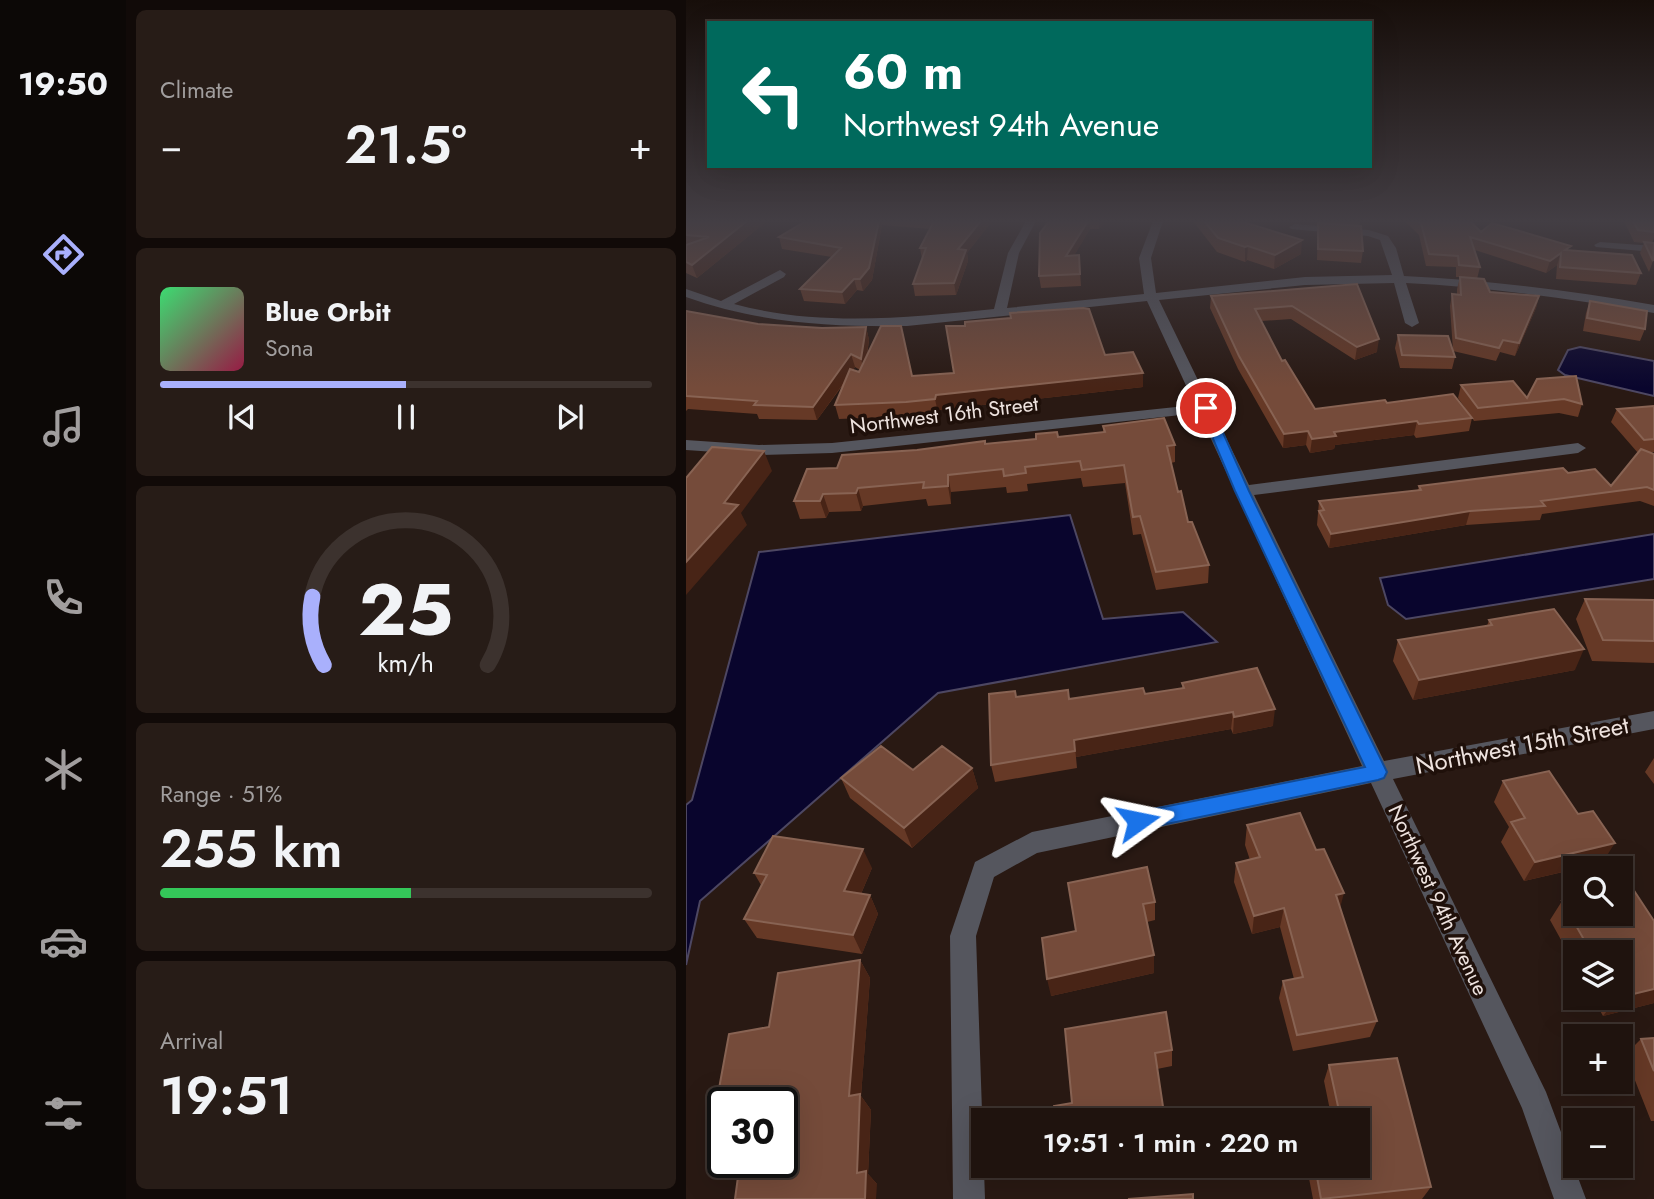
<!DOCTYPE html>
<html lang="en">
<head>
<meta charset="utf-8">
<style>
	:root { --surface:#1f130e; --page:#271c17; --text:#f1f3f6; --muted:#a19e9e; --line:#3c322e; --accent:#a9b0fc }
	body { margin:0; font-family:Jost,sans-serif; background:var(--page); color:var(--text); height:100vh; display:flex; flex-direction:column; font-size:26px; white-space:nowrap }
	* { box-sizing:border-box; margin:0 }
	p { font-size:23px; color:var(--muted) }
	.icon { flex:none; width:38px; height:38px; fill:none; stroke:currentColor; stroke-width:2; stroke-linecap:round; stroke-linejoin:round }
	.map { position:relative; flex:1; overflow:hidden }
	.details { display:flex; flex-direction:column; gap:10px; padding:10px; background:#110a08; width:560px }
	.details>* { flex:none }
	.banner { position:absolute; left:21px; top:21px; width:665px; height:147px; border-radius:0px; box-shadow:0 7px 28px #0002,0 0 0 2px var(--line); background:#00695c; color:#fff; overflow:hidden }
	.buttons { position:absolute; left:877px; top:856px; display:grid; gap:14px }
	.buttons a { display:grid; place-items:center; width:70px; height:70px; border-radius:0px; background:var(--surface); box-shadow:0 7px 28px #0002,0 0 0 2px var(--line); font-size:35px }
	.speed { position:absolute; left:21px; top:1087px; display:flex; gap:14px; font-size:35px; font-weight:700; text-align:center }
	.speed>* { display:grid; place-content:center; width:91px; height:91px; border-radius:50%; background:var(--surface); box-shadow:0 7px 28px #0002,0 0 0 2px var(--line); line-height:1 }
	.speed .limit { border:4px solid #111; border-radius:10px; background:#fff; color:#111 }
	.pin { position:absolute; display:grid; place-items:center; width:60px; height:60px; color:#fff; margin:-30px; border:4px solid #fff; border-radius:50%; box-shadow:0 2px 7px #0007 }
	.me { position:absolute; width:77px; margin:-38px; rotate:78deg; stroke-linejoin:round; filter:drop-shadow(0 0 5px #0008) }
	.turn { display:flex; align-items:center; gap:24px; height:147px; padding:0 21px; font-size:32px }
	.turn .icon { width:91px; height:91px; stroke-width:2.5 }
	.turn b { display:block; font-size:49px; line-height:60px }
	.big { font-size:52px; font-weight:600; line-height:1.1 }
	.details .card { flex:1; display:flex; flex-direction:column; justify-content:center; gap:10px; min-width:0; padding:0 24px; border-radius:10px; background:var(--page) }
	.details .dial { align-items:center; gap:0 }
	.dial svg { height:182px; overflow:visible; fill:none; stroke:var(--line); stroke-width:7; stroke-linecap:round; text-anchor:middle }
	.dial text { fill:var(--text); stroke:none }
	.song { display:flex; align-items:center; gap:21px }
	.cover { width:84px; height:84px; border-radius:10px; background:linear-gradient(135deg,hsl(140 70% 55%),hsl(340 70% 35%)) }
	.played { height:7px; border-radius:4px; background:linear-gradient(90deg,var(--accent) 50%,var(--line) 50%) }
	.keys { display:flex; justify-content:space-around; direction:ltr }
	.heat { display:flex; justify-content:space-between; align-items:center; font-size:38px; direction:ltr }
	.charge { height:10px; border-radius:5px; background:linear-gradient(90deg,#34c759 51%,var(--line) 0) }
	.trip { position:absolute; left:285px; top:1108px; width:399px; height:70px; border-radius:0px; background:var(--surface); box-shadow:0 7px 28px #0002,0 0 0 2px var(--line); font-weight:600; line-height:70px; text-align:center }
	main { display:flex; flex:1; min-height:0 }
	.tab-bar { display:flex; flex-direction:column; width:126px; justify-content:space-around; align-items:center; background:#0c0806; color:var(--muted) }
	.tab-bar .icon { width:49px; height:49px }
	.tab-bar .active { color:var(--accent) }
	.tab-bar b { font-size:32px; color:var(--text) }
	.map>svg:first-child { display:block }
</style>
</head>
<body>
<main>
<nav class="tab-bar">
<b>19:50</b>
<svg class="icon active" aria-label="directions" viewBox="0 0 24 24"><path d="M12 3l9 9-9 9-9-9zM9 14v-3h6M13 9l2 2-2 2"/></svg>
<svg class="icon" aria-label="music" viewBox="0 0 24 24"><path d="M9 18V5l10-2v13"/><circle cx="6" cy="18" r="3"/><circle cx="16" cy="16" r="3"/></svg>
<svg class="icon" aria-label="phone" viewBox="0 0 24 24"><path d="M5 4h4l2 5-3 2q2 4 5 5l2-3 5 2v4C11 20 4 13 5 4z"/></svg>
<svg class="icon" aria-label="climate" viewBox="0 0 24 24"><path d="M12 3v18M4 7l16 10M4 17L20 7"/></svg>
<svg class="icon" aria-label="car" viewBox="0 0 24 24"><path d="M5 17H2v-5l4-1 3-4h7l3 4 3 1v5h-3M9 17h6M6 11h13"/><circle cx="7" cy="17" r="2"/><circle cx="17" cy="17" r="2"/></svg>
<svg class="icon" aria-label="filters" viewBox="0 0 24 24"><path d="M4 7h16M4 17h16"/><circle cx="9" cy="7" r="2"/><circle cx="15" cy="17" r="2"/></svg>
</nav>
<section class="details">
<div class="card"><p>Climate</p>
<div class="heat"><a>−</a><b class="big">21.5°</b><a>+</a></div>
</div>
<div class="card">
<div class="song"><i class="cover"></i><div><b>Blue Orbit</b><p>Sona</p></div></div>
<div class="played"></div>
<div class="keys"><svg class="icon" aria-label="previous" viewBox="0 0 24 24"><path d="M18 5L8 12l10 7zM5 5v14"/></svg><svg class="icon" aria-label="pause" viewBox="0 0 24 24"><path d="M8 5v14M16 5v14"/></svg><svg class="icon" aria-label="next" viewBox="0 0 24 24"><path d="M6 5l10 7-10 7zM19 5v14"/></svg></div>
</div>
<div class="card dial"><svg viewBox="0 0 100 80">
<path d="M14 69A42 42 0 1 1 86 69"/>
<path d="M14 69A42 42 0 0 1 9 39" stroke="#a9b0fc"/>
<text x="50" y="56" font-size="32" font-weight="700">25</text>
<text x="50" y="72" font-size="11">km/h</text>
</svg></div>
<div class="card"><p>Range · 51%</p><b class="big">255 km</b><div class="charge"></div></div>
<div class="card"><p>Arrival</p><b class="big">19:51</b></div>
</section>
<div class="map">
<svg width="968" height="1199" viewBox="0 0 968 1199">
	<rect width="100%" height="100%" fill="#291913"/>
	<path fill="#09052d" stroke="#4d4762" stroke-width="2" d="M894,347L968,361V396L879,375L872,370L882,350Z
		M384,515L417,619L497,612L531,642L252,693L14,901L0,965V805L6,800L73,552Z
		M968,534V579L720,619L702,605L694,578Z"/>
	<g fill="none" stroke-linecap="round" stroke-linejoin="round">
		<path fill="#55565e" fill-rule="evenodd" d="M340,221H350L333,253L321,308L458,294L453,258L467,221H477L465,258L470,293L619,277L706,275L694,240L682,236L605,229L603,227L609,224L683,230L702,236L710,248L718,276C802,280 885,291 968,305V313C886,299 804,287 720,283L733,323L726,327L719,323L708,283L619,285L473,300L563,485L892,443L900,448L892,453L568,495L698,761L968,711V729L707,779L860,1092L900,1199H868L836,1108L685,783L351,853L308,877L290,936L299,1199H267L264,936L289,862L346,832L676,766L513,413L146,453L73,455L0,450V440L73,445L146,443L509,405L461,301L221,326C145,327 72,323 0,297V289L35,301L94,270L100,274L98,277L48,304C132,327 222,318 308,309L322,253Z
			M914,242L968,246V252L910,247L908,245Z"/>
	</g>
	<path fill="#663926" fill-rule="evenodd" d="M0,221H81L11,278L0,273Z
		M120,221H306L281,253L282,261L270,295L229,296L227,284L236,259L234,248L244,229L196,225L186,280L177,291L171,290L159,304L118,301L114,289L146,257L96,249L93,237Z
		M363,221H419L413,229H404L388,255H393L395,286L355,288L353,276Z
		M507,221H554L615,254L588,269L561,260L559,262L531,252Z
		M631,221H674L673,226L677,251L675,263L631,260L632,223H631Z
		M719,221H784L795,232L884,251L955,273L950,285L870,279L871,265L860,273L789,250L794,267L791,279L804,292L853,296L850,308L829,356L814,352L810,361L767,351L769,357L766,369L714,368L709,348L712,335L767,351L764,306L766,294L771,295V289L774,277H770V267L740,266L733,235Z
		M938,221H968V238L966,243L967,261L963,272L954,253L958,243L948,242Z
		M671,284L691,352L669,360L605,319L575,321L596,361L629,409L701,403L786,418L772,398L775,385L841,398L851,379L896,404L892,417L873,413L788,421L786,418L783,431L730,438L728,435L649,445L648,449L624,453L620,445L597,448L552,369L524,308L525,296Z
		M904,301L959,329L954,341L897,331L900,313Z
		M0,311L72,324L136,328L180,327L183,340L181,356L226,376L268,373L419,355L457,373V387L252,410V413L223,416L153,419L149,405L159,382L131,420L73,419L71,414L2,409L0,411ZM169,367L174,370L173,372L167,370Z
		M968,406V452H965L968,454V506L954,501L856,514L854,520L780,525L643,548L631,525L633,501L732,490L733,486L882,473L925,486L952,453L925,422L931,409Z
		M417,426L489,445V462L485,463L492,492L502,522L523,565L522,583L470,590L455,534L447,535L439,483L397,487L395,478L341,484L342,491L321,493L320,487L265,492V504L242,506L240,499L177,506L175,511L143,512L140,518L114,519L108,501L151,468L299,444L417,432Z
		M899,599L968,600V663L906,661L890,619Z
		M803,620L889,670L727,700L707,661L712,640L801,626Z
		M496,683L587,726L547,734L545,729L390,757L391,768L309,782L305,765L329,691L330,697L383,699L459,694L496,688Z
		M968,758V784L959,772Z
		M286,768L292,788L226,848L164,798L155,778L227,770Z
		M817,781L916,863L838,881L815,842L823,827L808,802Z
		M561,825L654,908L691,1021L684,1037L607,1051L593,998L597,981L608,979L594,927L566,934L548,882L550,863L564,860L559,845Z
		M186,868L175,894L184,895L192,914L176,954L71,938L58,919L75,885L68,873Z
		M382,883L469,902V920L461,922L468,973L365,996L390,931Z
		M876,901L968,921V1003L917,1016L907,998H934V952H889V965L864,920Z
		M174,960L184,978L175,1096L185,1110L182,1174L191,1184L96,1162V1102H41L32,1094L83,1027Z
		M379,1029L486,1050V1066L471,1069L386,1103Z
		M968,1038V1121H965L939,1055L955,1039Z
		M643,1065L745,1187L736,1199H627L621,1168L622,1166H672V1120H646L638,1081Z"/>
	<path fill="#482416" d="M61,221H81L11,278L6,265Z
		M193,221H195L196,225L186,280L177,291L174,279Z
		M295,221H306L281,253L282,261L270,295L268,283L272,249Z
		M402,221H404V229L381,268L380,256Z
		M413,221H419L413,229Z
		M616,240L615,254L588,269L589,255Z
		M562,246L561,260L559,262V247Z
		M875,253L871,265L860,273L864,261Z
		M168,279L171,290L159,304L156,292Z
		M853,296L850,308L829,356L833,343Z
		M180,327L183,340L178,372L175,359Z
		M693,339L691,352L669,360L671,347Z
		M165,354L169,367L131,420L127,407Z
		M457,373V387L252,410V413L249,399L250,395Z
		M731,421L728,435L649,445L648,449L624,453L626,439L648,432Z
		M622,431L620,445L597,448L598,434Z
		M78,451L86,471L55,513L61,525L0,595V562L38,503Z
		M262,475L265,492V504L262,486Z
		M172,488L177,506L175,511L170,493Z
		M137,494L143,512L140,518L134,501Z
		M784,511L780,525L643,548L645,534Z
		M898,649L889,670L727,700L733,680Z
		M589,709L587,726L547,734L548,717Z
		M547,712L545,729L390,757L388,740Z
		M286,768L292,788L226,848L218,828Z
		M929,843L916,863L894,868H889V869L838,881L849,862Z
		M177,849L186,868L168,910L158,891Z
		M658,893L653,912L650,895Z
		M184,895L192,914L176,954L167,935Z
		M598,908L594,927L566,934L568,916Z
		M468,955V973L365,996L361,979Z
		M174,960L184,978L175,1096L185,1110L182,1174L191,1184L190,1199H179L171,1173L163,1096Z
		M968,989V1003L917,1016L931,998Z"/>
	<path fill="#754b3a" stroke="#886353" stroke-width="2" d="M0,221H61L6,265L0,262V245L23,237L0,235Z
		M120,221H193L183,268L174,279H168L156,292L114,289L155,248L93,237Z
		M248,221H295L272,249L280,250L268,283L227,284L240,248H234Z
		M363,221H402L380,256L393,255L394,274L353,276L354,233Z
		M518,221H554L616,240L589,255L562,246L559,247L532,238Z
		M732,221H784L795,232L806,223L885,246L879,250L946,255L955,273L874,267L875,253L864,261L784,237L794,267L773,265L772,256L743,254L735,223Z
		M947,221H968V232L952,230Z
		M632,223L675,226L677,251L632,249Z
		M958,242L968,243L967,261Z
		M774,277L798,279L804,292L853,296L833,343L817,340L813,348L770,338L766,294L775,295Z
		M671,284L693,339L671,347L606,306L569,309L596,361L599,360L629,409L699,400L701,403L767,394L786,418L733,424L731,421L648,432L650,436L626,439L622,431L598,434L553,356L525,296Z
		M904,301L961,311L959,329L901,318Z
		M397,308L403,309L419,355L447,352L457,373L250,395L249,399L220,402L149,405L164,369L173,372L195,326H215L226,376L268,373L260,326H279V322L325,318L324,313Z
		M0,311L72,324L136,328L180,327L175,359L165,354L127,407L68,405L71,401L0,396Z
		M712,335L762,336L769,357L716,355Z
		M890,376L896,404L878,399L792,408L775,385L827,381L841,398L851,379Z
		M968,406V439L958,440L931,409Z
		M478,418L489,445L481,446L492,492L495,491L502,522H506L523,565L470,572L454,516L447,517L438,465L396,470L394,461L339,467L340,473L318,476L317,469L262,475V486L237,488L238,482L172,488L170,493L137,494L134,501H108L121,469L151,468L156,455L231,450L299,441V444L350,439V434L371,432L372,437L419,432L417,426Z
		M26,447L78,451L38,503L52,505L0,562V478Z
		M955,449L968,454V490L961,487L855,501L859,506L784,511L645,534L633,511L638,510L633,501L735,490L733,486L877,468L882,473L909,469L925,486Z
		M899,599L968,600V641L917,640Z
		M868,609L898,649L733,680L712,640L806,625L803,620Z
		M571,668L589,709L548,717L547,712L388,740L389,751L305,765L303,694L329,691L330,697L382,690L383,699L457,688L459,694L498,688L496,683Z
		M195,746L227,770L256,746L286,768L218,828L155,778Z
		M863,771L892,814L907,811L929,843L849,862L825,822L839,818L817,781Z
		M614,813L630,850L638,849L658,893L650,895L691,1021L611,1035L597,981L617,977L598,908L568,916L550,863L574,857L561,825Z
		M87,836L177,849L158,891L184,895L167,935L58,919L81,875L68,873Z
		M461,867L469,902L457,904L468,955L361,979L356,938L390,931L382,883Z
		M945,886L968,921V989L931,998H934V952H905L876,901L889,898V914H934V888Z
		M174,960L163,1096L174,1094L171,1173L180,1171L179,1199H49L54,1162H96V1102H81L83,1086L32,1094L43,1034L83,1027L92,973Z
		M480,1012L486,1050L469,1053L479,1120H369L368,1106L386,1103L379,1029Z
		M968,1038V1071L955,1039Z
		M711,1058L745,1187L635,1199L629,1166H672V1120H655L643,1065Z
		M507,1194V1199H442Z"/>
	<linearGradient id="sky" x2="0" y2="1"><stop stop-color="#170e0a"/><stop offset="0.57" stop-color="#433e44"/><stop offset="1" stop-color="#433e44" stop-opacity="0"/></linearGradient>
	<rect width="968" height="388" fill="url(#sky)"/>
	<path fill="#1a73e8" stroke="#114b97" stroke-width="2" d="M520,404L526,408L563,491L701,772L698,778L692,780L452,830L445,827L442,821L445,815L452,812L679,767L549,491L514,408Z"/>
	<g text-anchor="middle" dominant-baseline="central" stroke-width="7" stroke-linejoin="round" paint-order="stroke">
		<g font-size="21" fill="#ede2de" stroke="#1f100a">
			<text transform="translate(258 415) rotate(-7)">Northwest 16th Street</text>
			<text transform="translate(752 900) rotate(65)">Northwest 94th Avenue</text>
		</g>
		<g font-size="24" fill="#ede2de" stroke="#1f100a">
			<text transform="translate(836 745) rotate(-11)">Northwest 15th Street</text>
		</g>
	</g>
</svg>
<div class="buttons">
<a><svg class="icon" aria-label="search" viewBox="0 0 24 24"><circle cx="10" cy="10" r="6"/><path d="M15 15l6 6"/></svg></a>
<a><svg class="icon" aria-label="layers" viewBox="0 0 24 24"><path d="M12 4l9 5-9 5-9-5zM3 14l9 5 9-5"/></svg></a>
<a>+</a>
<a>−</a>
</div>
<div class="speed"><div class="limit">30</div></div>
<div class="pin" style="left:520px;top:408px;background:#d93025"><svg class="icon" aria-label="arrive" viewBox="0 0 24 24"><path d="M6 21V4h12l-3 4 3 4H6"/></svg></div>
<svg class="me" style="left:452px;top:821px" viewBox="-20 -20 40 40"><path d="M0-17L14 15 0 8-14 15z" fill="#1a73e8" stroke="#fff" stroke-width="4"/></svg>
<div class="trip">19:51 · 1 min · 220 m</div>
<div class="banner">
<div class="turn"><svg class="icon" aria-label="left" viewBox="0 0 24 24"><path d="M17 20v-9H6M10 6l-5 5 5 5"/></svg><div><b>60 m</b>Northwest 94th Avenue</div></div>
</div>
</div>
</main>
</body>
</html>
